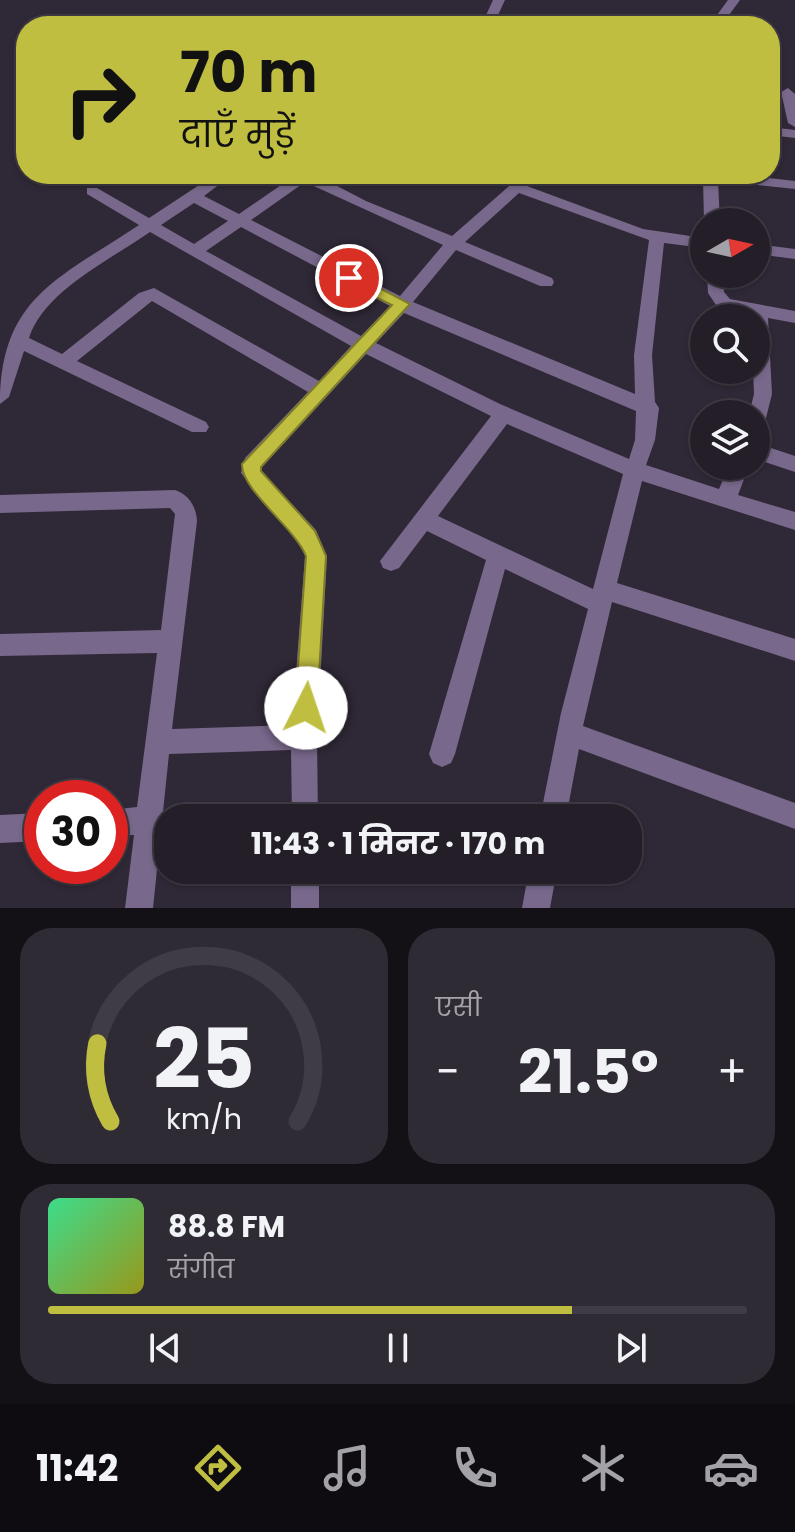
<!DOCTYPE html>
<html lang="hi">
<head>
<meta charset="utf-8">
<style>
	:root { --surface:#231e28; --page:#2f2b34; --text:#f1f3f6; --muted:#a3a2a8; --line:#403c45; --accent:#c0be41 }
	body { margin:0; font-family:Poppins,"Noto Sans Devanagari",sans-serif; background:var(--page); color:var(--text); height:100vh; display:flex; flex-direction:column; font-size:30px; white-space:nowrap }
	* { box-sizing:border-box; margin:0 }
	p { font-size:26px; color:var(--muted) }
	.icon { flex:none; width:44px; height:44px; fill:none; stroke:currentColor; stroke-width:2; stroke-linecap:round; stroke-linejoin:round }
	.map { position:relative; height:908px; overflow:hidden }
	.sheet { display:flex; flex-direction:column; gap:20px; padding:20px; background:#131016; flex:1 }
	.sheet>* { flex:none }
	.banner { position:absolute; left:16px; top:16px; width:764px; height:168px; border-radius:32px; box-shadow:0 2px 6px #0004,0 0 0 2px var(--line); background:#c0be41; color:#111; overflow:hidden }
	.needle { width:52px; rotate:81deg }
	.fabs { position:absolute; left:690px; top:208px; display:grid; gap:16px }
	.fabs a { display:grid; place-items:center; width:80px; height:80px; border-radius:50%; background:var(--surface); box-shadow:0 2px 6px #0004,0 0 0 2px var(--line); font-size:40px }
	.speed { position:absolute; left:24px; top:780px; display:flex; gap:16px; font-size:40px; font-weight:700; text-align:center }
	.speed>* { display:grid; place-content:center; width:104px; height:104px; border-radius:50%; background:var(--surface); box-shadow:0 2px 6px #0004,0 0 0 2px var(--line); line-height:1 }
	.speed .limit { border:12px solid #d22; background:#fff; color:#111 }
	.pin { position:absolute; display:grid; place-items:center; width:68px; height:68px; color:#fff; margin:-34px; border:4px solid #fff; border-radius:50%; box-shadow:0 2px 8px #0007 }
	.me { position:absolute; width:88px; margin:-44px; rotate:4deg; stroke-linejoin:round; filter:drop-shadow(0 0 6px #0008) }
	.turn { display:flex; align-items:center; gap:28px; height:168px; padding:0 32px; font-size:36px }
	.turn .icon { width:104px; height:104px; stroke-width:2.5 }
	.turn b { display:block; font-size:56px; line-height:68px }
	.big { font-size:60px; font-weight:700; line-height:1.1 }
	.sheet .widget { flex:1; display:flex; flex-direction:column; justify-content:center; gap:12px; min-width:0; padding:0 28px; border-radius:32px; background:var(--page) }
	.sheet .dial { align-items:center; gap:0 }
	.dial svg { height:208px; overflow:visible; fill:none; stroke:var(--line); stroke-width:7; stroke-linecap:round; text-anchor:middle }
	.dial text { fill:var(--text); stroke:none }
	.song { display:flex; align-items:center; gap:24px }
	.cover { width:96px; height:96px; border-radius:12px; background:linear-gradient(135deg,hsl(150 70% 55%),hsl(60 70% 35%)) }
	.played { height:8px; border-radius:4px; background:linear-gradient(90deg,var(--accent) 75%,var(--line) 75%) }
	.keys { display:flex; justify-content:space-around; direction:ltr }
	.heat { display:flex; justify-content:space-between; align-items:center; font-size:44px; direction:ltr }
	.sheet .tiles { flex:1; display:grid; gap:20px; grid-template-columns:1fr 1fr }
	.widget:last-child { grid-column:span 2 }
	.trip { position:absolute; left:154px; top:804px; width:488px; height:80px; border-radius:32px; background:var(--surface); box-shadow:0 2px 6px #0004,0 0 0 2px var(--line); font-weight:700; line-height:80px; text-align:center }
	.tab-bar { display:flex; height:128px; justify-content:space-around; align-items:center; background:#0e0c10; color:var(--muted) }
	.tab-bar .icon { width:56px; height:56px }
	.tab-bar .current { color:var(--accent) }
	.tab-bar b { font-size:36px; color:var(--text) }
	.map>svg:first-child { display:block }
</style>
</head>
<body>
<div class="map">
<svg width="795" height="908" viewBox="0 0 795 908">
	<rect width="100%" height="100%" fill="#2f2836"/>
	<g fill="none" stroke-linecap="round" stroke-linejoin="round">
		<path fill="#78688b" fill-rule="evenodd" d="M493,0H505L493,26H481Z
			M728,0H740L721,26H709Z
			M549,15L559,17L550,26H537Z
			M788,88L795,94V127L788,123L781,92Z
			M770,127L795,130V138L770,135Z
			M216,174H233L204,196L239,214L294,176L293,174H314L366,201L452,236L523,174H539L527,186L643,229L704,238V248L664,243L652,355L655,402L659,408L655,440L646,465L719,489L729,466H749L738,495L795,512V530L642,481L617,583L795,639V661L612,602L583,726L795,803V829L579,749L566,818H540L561,713L588,609L505,569L455,754L451,763L442,767L433,763L429,754L486,560L427,531L399,568L391,571L383,568L380,561L491,416L366,354L262,467L261,471L316,530L327,556L317,739L318,818H292L291,750L169,754L153,908H125L134,835L110,836V810L137,807L157,653L0,656V634L161,630L175,514L170,508L0,513V495L175,490C189,495 196,506 197,521L172,729L292,725L305,556L300,543L241,473L245,458L308,392L152,301L77,361L206,422L209,427L206,432H192L24,351L9,397L0,404C0,297 60,278 139,225L87,194V188H97L149,218ZM305,182L443,245L400,296L251,220ZM519,193L649,240L634,355L635,394L413,302L456,250L540,286H552L554,282L552,278L465,242ZM194,203L228,221L194,244L161,225ZM241,227L390,306L361,336L206,251ZM150,232L351,346L319,381L154,288L139,293L62,354L29,338C44,291 110,260 150,232ZM404,313L636,411L635,440L629,459L500,404L376,343ZM507,424L623,474L593,589L438,516Z
			M686,174H734L795,181V189L718,181L720,222H704L703,179Z
			M756,244L795,249V259L756,254Z
			M707,274H723L724,292L730,299L795,311V323L768,318L772,394L763,430L756,433V414H749L754,394L753,370H756V318L718,308L708,293Z
			M756,443L795,456V472L756,459Z
			M42,813V841L0,843V815Z
			M291,870H319V908H291Z
			M529,870H557L550,908H522Z"/>
	</g>
	<path fill="#c0be41" stroke="#7d7c2a" stroke-width="2" d="M349,272L410,304L261,467V471L315,531L326,556L317,708L314,716L306,719L298,716L295,708L306,556C295,528 241,490 242,464L392,305L343,281L341,278Z"/>
</svg>
<div class="fabs">
<a><svg class="needle" viewBox="-14 -14 28 28"><path d="M0-13l5 13h-10z" fill="#e53935"/><path d="M0 13l5-13h-10z" fill="#a3a2a8"/></svg></a>
<a><svg class="icon" aria-label="search" viewBox="0 0 24 24"><circle cx="10" cy="10" r="6"/><path d="M15 15l6 6"/></svg></a>
<a><svg class="icon" aria-label="layers" viewBox="0 0 24 24"><path d="M12 4l9 5-9 5-9-5zM3 14l9 5 9-5"/></svg></a>
</div>
<div class="speed"><div class="limit">30</div></div>
<div class="pin" style="left:349px;top:278px;background:#d93025"><svg class="icon" aria-label="arrive" viewBox="0 0 24 24"><path d="M6 21V4h12l-3 4 3 4H6"/></svg></div>
<svg class="me" style="left:306px;top:708px" viewBox="-20 -20 40 40"><circle r="19" fill="#fff"/><path d="M0-13L10 11 0 6-10 11z" fill="#c0be41"/></svg>
<div class="trip">11:43 · 1 मिनट · 170 m</div>
<div class="banner">
<div class="turn"><svg class="icon" aria-label="right" viewBox="0 0 24 24"><path d="M7 20v-9h11M14 6l5 5-5 5"/></svg><div><b>70 m</b>दाएँ मुड़ें</div></div>
</div>
</div>
<section class="sheet">
<div class="tiles">
<div class="widget dial"><svg viewBox="0 0 100 80">
<path d="M14 69A42 42 0 1 1 86 69"/>
<path d="M14 69A42 42 0 0 1 9 39" stroke="#c0be41"/>
<text x="50" y="56" font-size="32" font-weight="700">25</text>
<text x="50" y="72" font-size="11">km/h</text>
</svg></div>
<div class="widget"><p>एसी</p>
<div class="heat"><a>−</a><b class="big">21.5°</b><a>+</a></div>
</div>
<div class="widget">
<div class="song"><i class="cover"></i><div><b>88.8 FM</b><p>संगीत</p></div></div>
<div class="played"></div>
<div class="keys"><svg class="icon" aria-label="previous" viewBox="0 0 24 24"><path d="M18 5L8 12l10 7zM5 5v14"/></svg><svg class="icon" aria-label="pause" viewBox="0 0 24 24"><path d="M8 5v14M16 5v14"/></svg><svg class="icon" aria-label="next" viewBox="0 0 24 24"><path d="M6 5l10 7-10 7zM19 5v14"/></svg></div>
</div>
</div>
</section>
<nav class="tab-bar">
<b>11:42</b>
<svg class="icon current" aria-label="directions" viewBox="0 0 24 24"><path d="M12 3l9 9-9 9-9-9zM9 14v-3h6M13 9l2 2-2 2"/></svg>
<svg class="icon" aria-label="music" viewBox="0 0 24 24"><path d="M9 18V5l10-2v13"/><circle cx="6" cy="18" r="3"/><circle cx="16" cy="16" r="3"/></svg>
<svg class="icon" aria-label="phone" viewBox="0 0 24 24"><path d="M5 4h4l2 5-3 2q2 4 5 5l2-3 5 2v4C11 20 4 13 5 4z"/></svg>
<svg class="icon" aria-label="climate" viewBox="0 0 24 24"><path d="M12 3v18M4 7l16 10M4 17L20 7"/></svg>
<svg class="icon" aria-label="car" viewBox="0 0 24 24"><path d="M5 17H2v-5l4-1 3-4h7l3 4 3 1v5h-3M9 17h6M6 11h13"/><circle cx="7" cy="17" r="2"/><circle cx="17" cy="17" r="2"/></svg>
</nav>
</body>
</html>
